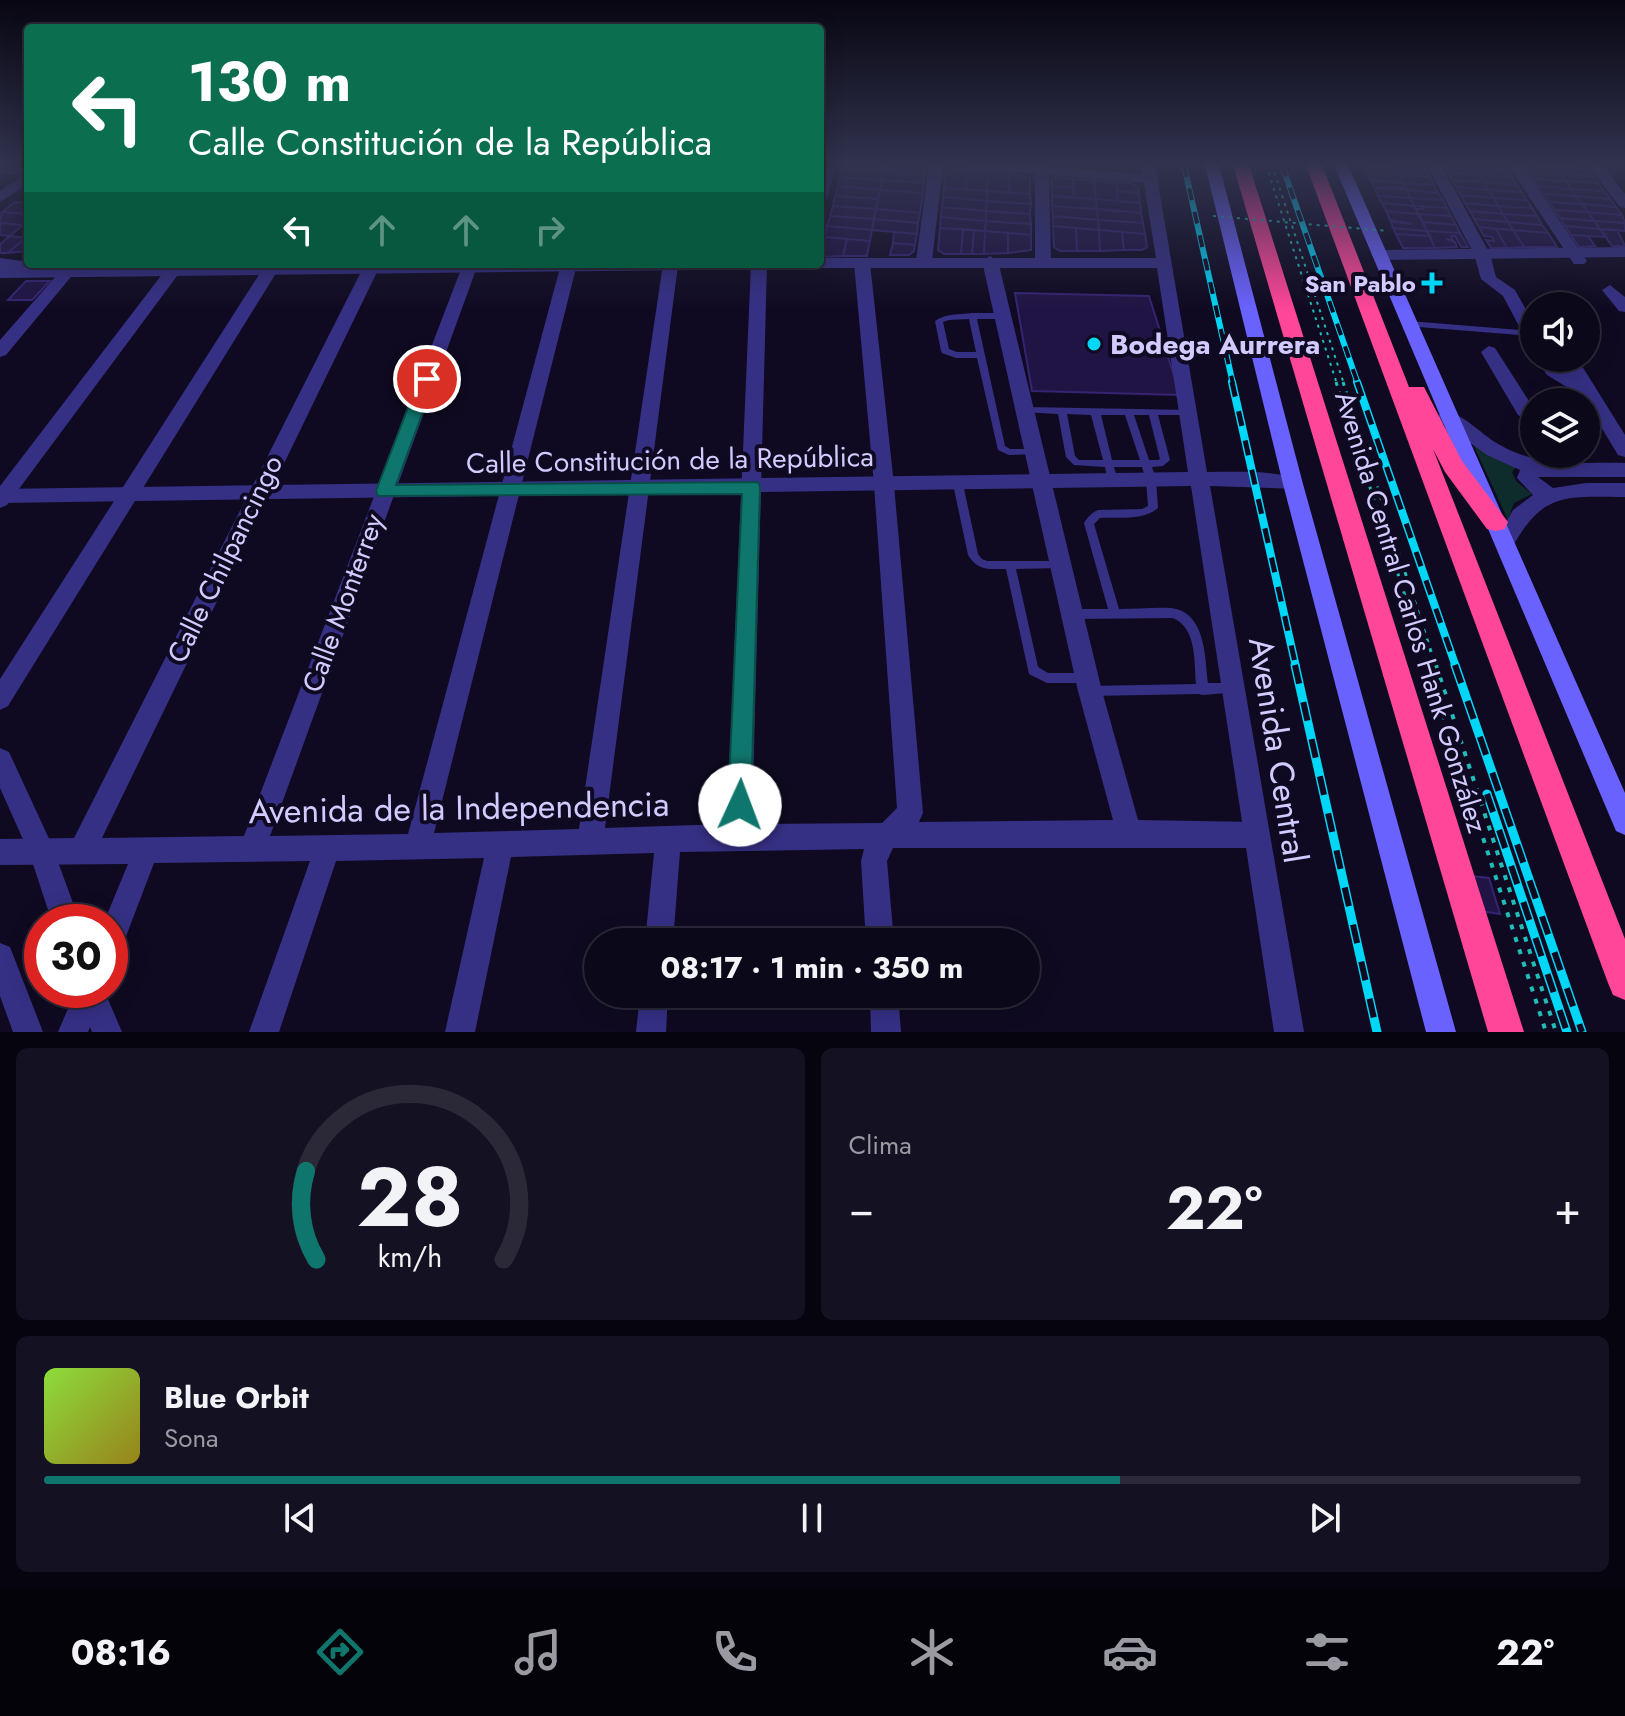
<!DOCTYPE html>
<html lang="es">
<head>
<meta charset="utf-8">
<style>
	:root { --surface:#0b0819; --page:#141122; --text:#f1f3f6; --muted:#9a9aa2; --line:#2b2938; --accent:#0f766e }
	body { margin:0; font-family:Jost,sans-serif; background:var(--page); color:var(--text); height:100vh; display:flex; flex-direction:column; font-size:30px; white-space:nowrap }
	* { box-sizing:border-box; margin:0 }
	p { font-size:26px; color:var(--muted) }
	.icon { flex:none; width:44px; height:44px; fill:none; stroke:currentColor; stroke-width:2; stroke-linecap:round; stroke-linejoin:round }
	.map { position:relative; height:1032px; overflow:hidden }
	.panel { display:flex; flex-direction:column; gap:16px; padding:16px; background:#06040e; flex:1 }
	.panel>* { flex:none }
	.hud { position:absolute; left:24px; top:24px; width:800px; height:244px; border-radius:8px; box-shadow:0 4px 20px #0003,0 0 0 2px var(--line); background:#0b6e4f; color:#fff; overflow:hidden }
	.tools { position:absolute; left:1520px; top:292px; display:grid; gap:16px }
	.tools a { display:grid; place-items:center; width:80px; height:80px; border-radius:50%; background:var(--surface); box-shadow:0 4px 20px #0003,0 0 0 2px var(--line); font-size:40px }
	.speed { position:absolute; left:24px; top:904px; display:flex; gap:16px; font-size:40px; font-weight:700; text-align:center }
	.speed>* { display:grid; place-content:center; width:104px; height:104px; border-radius:50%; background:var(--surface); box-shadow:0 4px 20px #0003,0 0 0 2px var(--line); line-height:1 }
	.speed .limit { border:12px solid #d22; background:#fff; color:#111 }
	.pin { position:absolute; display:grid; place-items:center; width:68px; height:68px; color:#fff; margin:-34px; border:4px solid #fff; border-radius:50%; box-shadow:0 2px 8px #0007 }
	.me { position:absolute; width:88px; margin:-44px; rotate:2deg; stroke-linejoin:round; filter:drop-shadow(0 0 6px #0008) }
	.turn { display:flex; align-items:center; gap:28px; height:168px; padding:0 32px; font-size:36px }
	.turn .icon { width:104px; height:104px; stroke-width:2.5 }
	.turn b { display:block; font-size:56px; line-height:68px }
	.lanes { display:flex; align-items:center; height:76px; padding:0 32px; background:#0003; justify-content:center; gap:40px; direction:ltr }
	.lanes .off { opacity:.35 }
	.big { font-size:60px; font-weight:700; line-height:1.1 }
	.panel .tile { flex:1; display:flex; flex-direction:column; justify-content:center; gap:12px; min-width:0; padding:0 28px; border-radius:12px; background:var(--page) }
	.panel .dial { align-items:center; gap:0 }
	.dial svg { height:208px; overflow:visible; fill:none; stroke:var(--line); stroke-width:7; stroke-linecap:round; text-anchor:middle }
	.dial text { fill:var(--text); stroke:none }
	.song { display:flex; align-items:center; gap:24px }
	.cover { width:96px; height:96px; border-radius:12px; background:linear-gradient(135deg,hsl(90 70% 55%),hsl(50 70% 35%)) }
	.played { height:8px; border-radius:4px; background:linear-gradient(90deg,var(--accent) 70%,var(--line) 70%) }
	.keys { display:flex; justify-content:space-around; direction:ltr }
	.heat { display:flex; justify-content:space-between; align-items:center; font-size:44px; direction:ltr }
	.panel .tiles { flex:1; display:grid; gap:16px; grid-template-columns:1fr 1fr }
	.tile:last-child { grid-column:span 2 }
	.trip { position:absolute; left:584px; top:928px; width:456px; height:80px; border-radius:40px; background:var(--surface); box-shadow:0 4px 20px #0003,0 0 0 2px var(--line); font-weight:700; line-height:80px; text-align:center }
	.dock { display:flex; height:128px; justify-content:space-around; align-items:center; background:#04030a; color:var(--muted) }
	.dock .icon { width:56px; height:56px }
	.dock .on { color:var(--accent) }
	.dock b { font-size:36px; color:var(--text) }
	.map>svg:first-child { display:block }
</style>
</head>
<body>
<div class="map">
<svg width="1625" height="1032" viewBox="0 0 1625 1032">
	<rect width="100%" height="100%" fill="#0f0a21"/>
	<path fill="#0d2c2b" d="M1473,444L1516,467L1512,472L1516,481L1532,494L1514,503L1508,520Z"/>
	<path fill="#201444" stroke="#362473" stroke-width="2" d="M0,165H28L17,174L0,172Z
		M843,165H885L883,171L842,168Z
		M885,165H926L925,174L883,171Z
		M1444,165L1454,169L1475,168L1480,175L1448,173Z
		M1524,165L1555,166L1560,174L1528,171Z
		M1365,166L1395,168L1399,175L1368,173Z
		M1555,166L1587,169L1593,176L1560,174Z
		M842,168L883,171L882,180L840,177Z
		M1395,168L1426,170L1430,177L1399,175Z
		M1475,168L1507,170L1512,177L1480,175Z
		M952,169L967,170L966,189L944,188L946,172Z
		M967,170L988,172L987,191L966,189Z
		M883,171L925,174L924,183L882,180Z
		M1528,171L1560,174L1566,181L1533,179Z
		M988,172L1009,173V193L987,191Z
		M1009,173L1030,178V194L1009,193Z
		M1368,173L1399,175L1403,183L1371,180Z
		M1448,173L1480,175L1484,182L1452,180Z
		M1560,174L1593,176L1598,183L1566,181Z
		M1399,175L1430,177L1434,185L1403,183Z
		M1480,175L1512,177L1517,185L1484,182Z
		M840,177L882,180L880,190L838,186Z
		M1056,177L1073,179V188L1052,186L1051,180Z
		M1073,179L1094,180L1096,199L1074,198Z
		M1533,179L1566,181L1571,189L1538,186Z
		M882,180L924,183L923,193L880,190Z
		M1094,180L1116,182L1118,201L1096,199Z
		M1371,180L1403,183L1407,190L1398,187L1375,188Z
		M1452,180L1484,182L1489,190L1456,187Z
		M1566,181L1598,183L1604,191L1571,189Z
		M1116,182L1131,183L1138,187L1139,193L1117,191Z
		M1484,182L1517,185L1522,192L1489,190Z
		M1403,183L1434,185L1438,193L1407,190Z
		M838,186L880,190L878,199L835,196Z
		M1052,186L1073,188L1074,198L1052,196Z
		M1538,186L1571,189L1576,196L1543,194Z
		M1456,187L1489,190L1494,198L1461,195Z
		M944,188L987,191V201L943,197Z
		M1375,188L1407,190L1410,198L1378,196Z
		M1571,189L1604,191L1610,199L1576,196Z
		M880,190L923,193L920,213L876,209Z
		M1407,190L1438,193L1443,200L1410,198Z
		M1489,190L1522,192L1527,200L1494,198Z
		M987,191L1030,194L1031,204L987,201Z
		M1117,191L1139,193L1140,203L1118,201Z
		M1543,194L1576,196L1582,204L1549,202Z
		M1461,195L1494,198L1498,206L1465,203Z
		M835,196L878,199L876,209L833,206Z
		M1052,196L1096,199L1097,209L1052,206Z
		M1378,196L1410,198L1414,206L1382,203Z
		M1576,196L1610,199L1616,207L1582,204Z
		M943,197L987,201L986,211L942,207Z
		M1410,198L1443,200L1447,208L1414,206Z
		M1494,198L1527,200L1532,208L1498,206Z
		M1096,199L1140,203L1141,213L1097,209Z
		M987,201L1031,204L1030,214L986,211Z
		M15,202L28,203V214L2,212Z
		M1549,202L1582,204L1588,212L1554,210Z
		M1382,203L1414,206L1418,214L1386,211Z
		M1465,203L1498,206L1503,214L1470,211Z
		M1582,204L1616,207L1622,215L1588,212Z
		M833,206L876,209L874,219L830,216Z
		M1052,206L1097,209L1098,220L1053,216Z
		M1422,206L1447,208L1451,216L1418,214L1416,209H1423Z
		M1498,206L1532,208L1537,216L1503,214Z
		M942,207L986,211V221L941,217Z
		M876,209L920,213L918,223L874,219Z
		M1097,209L1141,213L1143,223L1098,220Z
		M1554,210L1588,212L1594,221L1560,218Z
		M986,211L1030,214L1031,224L986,221Z
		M1386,211L1418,214L1427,231L1393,228L1391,222L1412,224L1390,220Z
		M1470,211L1503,214L1508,222L1474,219Z
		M2,212L28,214V221L23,225L0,223Z
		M1588,212L1622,215L1625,223L1594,221Z
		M1418,214L1451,216L1456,225L1423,222Z
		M1503,214L1537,216L1542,225L1508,222Z
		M830,216L874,219L872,230L827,226Z
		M1053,216L1098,220L1099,230L1053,226Z
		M941,217L986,221L985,231L940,228Z
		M1560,218L1594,221L1600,229L1565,226Z
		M874,219L918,223L917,234L872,230Z
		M1474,219L1508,222L1513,230L1479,227Z
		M1098,220L1143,223L1145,234L1099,230Z
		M986,221L1031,224V235L985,231Z
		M1594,221L1625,223V231L1600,229Z
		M1423,222L1456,225L1460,233L1427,231Z
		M1508,222L1542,225L1548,233L1513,230Z
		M0,223L23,225L10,236L0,235Z
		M827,226L872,230L870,241L825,237Z
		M1053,226L1076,228L1077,251H1060L1054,247Z
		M1565,226L1600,229L1606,237L1571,235Z
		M1479,227L1496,229L1507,248H1491L1486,240L1494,241L1492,237L1484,236Z
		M940,228L963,229L961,254H944L938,250Z
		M1076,228L1099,230L1100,251H1077Z
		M1393,228L1427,231L1430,236L1396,234Z
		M963,229L974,230L972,254H961Z
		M1496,229L1513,230L1524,247L1507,248Z
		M1600,229L1617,230L1625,246H1612Z
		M974,230L985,231L984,254H972Z
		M1099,230L1122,232L1124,250L1100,251Z
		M1513,230L1548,233L1557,247H1524Z
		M985,231L1008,233V253L984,254Z
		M1427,231L1460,233L1468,247H1461L1455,236H1451L1453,240L1446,239L1455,242L1457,247L1435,248Z
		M894,232L917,234L915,245L893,243Z
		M1122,232L1145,234L1147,247L1142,250H1124Z
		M1008,233L1031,235V250L1008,253Z
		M1396,234L1430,236L1435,248H1403Z
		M1571,235L1588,236L1595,246L1579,247Z
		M10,236L26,238L7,253H0V244Z
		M825,237L847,239L843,256L820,257Z
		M26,238L28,251L7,253Z
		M847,239L870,241L867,256H843Z
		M893,243L915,245L914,251L909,255H890Z
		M26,281H50L32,300H8Z
		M1015,293L1149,296L1180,395L1032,391Z
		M1471,876L1489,878L1500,914L1481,911Z"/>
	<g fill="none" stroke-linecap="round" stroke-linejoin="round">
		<path stroke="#20bdb9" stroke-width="2" stroke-dasharray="3 5" stroke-linecap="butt" d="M1266,165L1337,384
			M1272,165L1344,384"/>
		<path stroke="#20bdb9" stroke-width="3" stroke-dasharray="4 6" stroke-linecap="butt" d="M1336,382L1428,667
			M1343,382L1436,667"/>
		<path stroke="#20bdb9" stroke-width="4" stroke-dasharray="5 8" stroke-linecap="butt" d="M1427,665L1546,1032
			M1436,665L1556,1032"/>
		<path fill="#363085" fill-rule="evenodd" d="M972,313H1003L1007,316L1003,319H977L1005,446L1010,449H1034L1037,450L1039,452L1037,454L1009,455L998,450L977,358H956L942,353L941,351L935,321C946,313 959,315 972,313ZM969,319L976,352H957L949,349L943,322L949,320Z
			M1409,321L1531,331L1534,332V336L1406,326V322Z
			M1024,407L1192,410L1194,412L1192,414L1189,415H1158L1170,460L1163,466L1152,467L1156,480L1158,508C1143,521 1120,517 1100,518L1094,524L1119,609C1136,609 1154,607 1171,608C1206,612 1205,658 1208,683H1233L1237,684L1239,688L1237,692L1203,695L1199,694L1090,696L1086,695L1084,691L1086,687L1090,686L1196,684C1194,662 1197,628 1173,618L1072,619L1068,617L1067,614L1068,611L1072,609H1108L1084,523C1087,518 1092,512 1098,510L1142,509L1148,506L1146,480L1142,467H1114L1118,481L1113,485L1108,481L1105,467L1074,465L1066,457L1058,414L1021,412L1019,410ZM1067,414L1091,415L1103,460H1079L1075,456ZM1101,415H1125L1140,460H1112ZM1134,415H1149L1160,459L1158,460H1149Z
			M958,480L963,484L978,554L982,559L987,561H1064L1065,564L1064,567L1060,568L1016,569L1038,667L1048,673H1087L1091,674L1093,678L1091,682L1087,683H1047L1029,674L1006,569C988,569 978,571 968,555L953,484Z"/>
		<path fill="#363085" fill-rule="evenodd" d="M929,165H943L932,261L924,266L916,261Z
			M963,165H1024L1151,175L1158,179L1151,183L1049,175L1051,261L1043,266L1035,261V174L970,169Z
			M1427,165H1441L1490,254L1496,277L1515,290L1534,324V344L1528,343L1503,296L1481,279L1474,254Z
			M1508,165H1522L1587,261L1584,264H1574Z
			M1588,165H1602L1625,194V208L1620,207Z
			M990,256L998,261L1102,691L1138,820L1256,822L1265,826L1269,835L1265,844L1256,848H893L887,861L894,942H866L861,861L864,849L680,852L673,942H645L654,853L511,857L475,1032H445L484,858L336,861L279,1032H249L310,861L154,863L120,952L110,956V922H104L128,864L0,865V839L74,838L363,268L368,264L379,268L102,838L244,836L463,264H475L477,267L270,836L408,834L561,264H577L434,833L579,829L663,264L678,265L605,828L727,824L751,264H767L752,824L882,823L897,808L874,485L854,263L862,258L870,263L894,485L923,813L919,822L1113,820L1078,691L982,261Z
			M0,258L67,267L75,272L6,355L0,357V340L56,276L0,268Z
			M170,264H186L7,505L0,508V486Z
			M270,265L278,270L8,706L0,710V679L262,270Z
			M1610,285L1625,297V312L1619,311L1602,290Z
			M1489,346L1495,348L1534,409V425L1518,415L1481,352Z
			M1536,358H1554L1559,367L1568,372L1559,358H1577L1625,435V457L1618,455L1583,397L1547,375Z
			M76,990H105L88,1032H58Z
			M640,994H668L666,1032H636Z
			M870,994H898L901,1032H871Z"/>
		<path fill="#363085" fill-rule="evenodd" d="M822,165H836L827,199L820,203Z
			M1141,165H1155L1207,472C1238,472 1270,470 1300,479L1303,484L1300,489L1210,486L1304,1032H1274L1191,486L0,503V489L1188,472L1157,268H820L813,264H820V258H1156Z
			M28,173V184L0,202V191Z
			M1625,247V257L1379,260L1371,255L1379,250Z
			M375,264H785L777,269L0,278V268Z
			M1447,411C1466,416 1483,436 1500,445C1540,468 1581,462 1625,463V477H1538L1553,488L1586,483H1625V497C1566,497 1543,491 1512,548H1498L1495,542L1513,510L1533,495L1517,478L1520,470L1487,455L1441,422L1438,417L1441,412Z
			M0,748L9,752L51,843L80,922H52L30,855L0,788Z
			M0,943L10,947L43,1032H13L0,996Z
			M76,990H104L122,1032H92Z"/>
		<path fill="#6a62ff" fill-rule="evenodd" d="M1205,165H1219L1303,484L1456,1032H1426L1283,484Z
			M1334,165H1348L1625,793V835L1616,831Z"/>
		<path fill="#ff4699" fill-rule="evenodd" d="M1233,165H1249L1524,1032H1488Z
			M1306,165H1322L1409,387H1424L1462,461L1508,522L1505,529L1496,531L1487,529L1445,472L1433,449L1625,939V1000L1613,995L1608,983Z"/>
		<g stroke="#00d6f6" stroke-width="6">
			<path id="rail-far2" d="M1184,165L1233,384
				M1282,165L1358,384"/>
		</g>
		<g stroke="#00d6f6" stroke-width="8">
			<path id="rail-far1" d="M1232,382L1296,667
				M1357,382L1456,667"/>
		</g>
		<g stroke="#00d6f6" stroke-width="9">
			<path id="rail" d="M1295,665L1377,1032
				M1455,665L1582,1032
				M1487,794L1567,1032"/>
		</g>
		<use href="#rail-far2" stroke="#0f0a21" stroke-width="4" stroke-dasharray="12" stroke-linecap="butt"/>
		<use href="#rail-far1" stroke="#0f0a21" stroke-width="5" stroke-dasharray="15" stroke-linecap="butt"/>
		<use href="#rail" stroke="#0f0a21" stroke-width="6" stroke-dasharray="19" stroke-linecap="butt"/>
		<path stroke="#20bdb9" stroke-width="2" stroke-dasharray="3 5" stroke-linecap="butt" d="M1213,216L1388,231"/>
	</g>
	<linearGradient id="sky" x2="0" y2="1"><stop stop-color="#080612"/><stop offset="0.53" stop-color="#31334e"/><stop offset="1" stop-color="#31334e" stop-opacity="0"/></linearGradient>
	<rect width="1625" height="310" fill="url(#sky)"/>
	<path fill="#0f766e" stroke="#0a4d48" stroke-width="2" d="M427,374L435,379L396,485L758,482L760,487L751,805L748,813L740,816L732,813L728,805L742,494L378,496L376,491L419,379Z"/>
	<g fill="#00d6f6" stroke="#0f0a21" stroke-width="3">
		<path d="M1428 271h8v8h8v8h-8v8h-8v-8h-8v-8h8z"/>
		<circle cx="1094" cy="344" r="8"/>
	</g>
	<g text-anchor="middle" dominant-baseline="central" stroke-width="8" stroke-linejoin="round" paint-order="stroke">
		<g font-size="24" font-weight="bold" fill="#d2cbff" stroke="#0f0a21" text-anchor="end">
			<text x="1416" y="283">San Pablo</text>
		</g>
		<g font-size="28" font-weight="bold" fill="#d2cbff" stroke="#0f0a21" text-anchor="start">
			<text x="1110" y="344">Bodega Aurrera</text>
		</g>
		<g font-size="28" fill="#d2cbff" stroke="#0f0a21">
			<text transform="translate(670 460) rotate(-1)">Calle Constitución de la República</text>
			<text transform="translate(225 559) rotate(-64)">Calle Chilpancingo</text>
			<text transform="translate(343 603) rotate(-70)">Calle Monterrey</text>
			<text transform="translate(1411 612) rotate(73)">Avenida Central Carlos Hank González</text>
		</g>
		<g font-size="34" fill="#d2cbff" stroke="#0f0a21">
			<text transform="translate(1278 750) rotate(81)">Avenida Central</text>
			<text transform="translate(459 808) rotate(-1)">Avenida de la Independencia</text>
		</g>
	</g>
</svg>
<div class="tools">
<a><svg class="icon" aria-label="sound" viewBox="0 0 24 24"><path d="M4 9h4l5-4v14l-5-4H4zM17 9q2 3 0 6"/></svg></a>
<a><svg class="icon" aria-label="layers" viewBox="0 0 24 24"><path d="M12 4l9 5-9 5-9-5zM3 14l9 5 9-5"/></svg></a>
</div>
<div class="speed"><div class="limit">30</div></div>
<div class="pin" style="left:427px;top:379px;background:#d93025"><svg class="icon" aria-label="arrive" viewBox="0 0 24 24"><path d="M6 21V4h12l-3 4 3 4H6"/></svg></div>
<svg class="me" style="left:740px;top:805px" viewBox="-20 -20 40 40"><circle r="19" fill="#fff"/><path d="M0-13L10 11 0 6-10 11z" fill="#0f766e"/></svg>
<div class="trip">08:17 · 1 min · 350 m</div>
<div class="hud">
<div class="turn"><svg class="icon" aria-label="left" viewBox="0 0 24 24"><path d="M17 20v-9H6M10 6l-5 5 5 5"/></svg><div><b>130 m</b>Calle Constitución de la República</div></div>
<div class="lanes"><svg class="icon" aria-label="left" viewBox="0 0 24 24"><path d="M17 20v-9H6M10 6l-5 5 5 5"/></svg><svg class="icon off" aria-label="ahead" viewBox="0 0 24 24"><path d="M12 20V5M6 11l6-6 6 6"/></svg><svg class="icon off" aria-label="ahead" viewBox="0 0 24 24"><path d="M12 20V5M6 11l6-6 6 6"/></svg><svg class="icon off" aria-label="right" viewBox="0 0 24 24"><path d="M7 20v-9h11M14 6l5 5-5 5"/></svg></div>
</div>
</div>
<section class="panel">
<div class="tiles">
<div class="tile dial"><svg viewBox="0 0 100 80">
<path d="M14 69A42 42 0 1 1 86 69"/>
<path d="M14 69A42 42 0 0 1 10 35" stroke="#0f766e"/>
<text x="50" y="56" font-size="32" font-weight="700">28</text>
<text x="50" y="72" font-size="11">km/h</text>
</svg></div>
<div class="tile"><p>Clima</p>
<div class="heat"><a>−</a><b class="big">22°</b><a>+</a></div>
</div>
<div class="tile">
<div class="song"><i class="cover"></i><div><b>Blue Orbit</b><p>Sona</p></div></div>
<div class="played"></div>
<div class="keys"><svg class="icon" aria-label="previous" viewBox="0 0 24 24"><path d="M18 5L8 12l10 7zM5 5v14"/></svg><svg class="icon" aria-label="pause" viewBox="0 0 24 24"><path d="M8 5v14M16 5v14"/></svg><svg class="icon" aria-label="next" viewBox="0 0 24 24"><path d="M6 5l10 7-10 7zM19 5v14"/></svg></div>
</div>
</div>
</section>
<nav class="dock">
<b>08:16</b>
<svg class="icon on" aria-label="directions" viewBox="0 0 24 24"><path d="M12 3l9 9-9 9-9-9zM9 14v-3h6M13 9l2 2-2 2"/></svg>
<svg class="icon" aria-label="music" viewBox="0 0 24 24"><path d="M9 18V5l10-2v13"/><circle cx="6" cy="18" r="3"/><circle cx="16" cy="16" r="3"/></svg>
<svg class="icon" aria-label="phone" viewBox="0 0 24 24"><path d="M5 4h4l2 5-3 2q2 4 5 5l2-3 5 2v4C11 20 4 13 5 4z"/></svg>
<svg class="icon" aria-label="climate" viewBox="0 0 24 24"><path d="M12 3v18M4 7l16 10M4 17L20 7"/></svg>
<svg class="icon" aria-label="car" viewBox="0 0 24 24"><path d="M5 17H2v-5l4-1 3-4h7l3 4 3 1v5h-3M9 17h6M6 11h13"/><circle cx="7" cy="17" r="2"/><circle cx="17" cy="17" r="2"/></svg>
<svg class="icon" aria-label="filters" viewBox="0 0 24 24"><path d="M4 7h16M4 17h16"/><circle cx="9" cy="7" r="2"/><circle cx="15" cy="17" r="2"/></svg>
<b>22°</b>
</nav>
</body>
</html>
